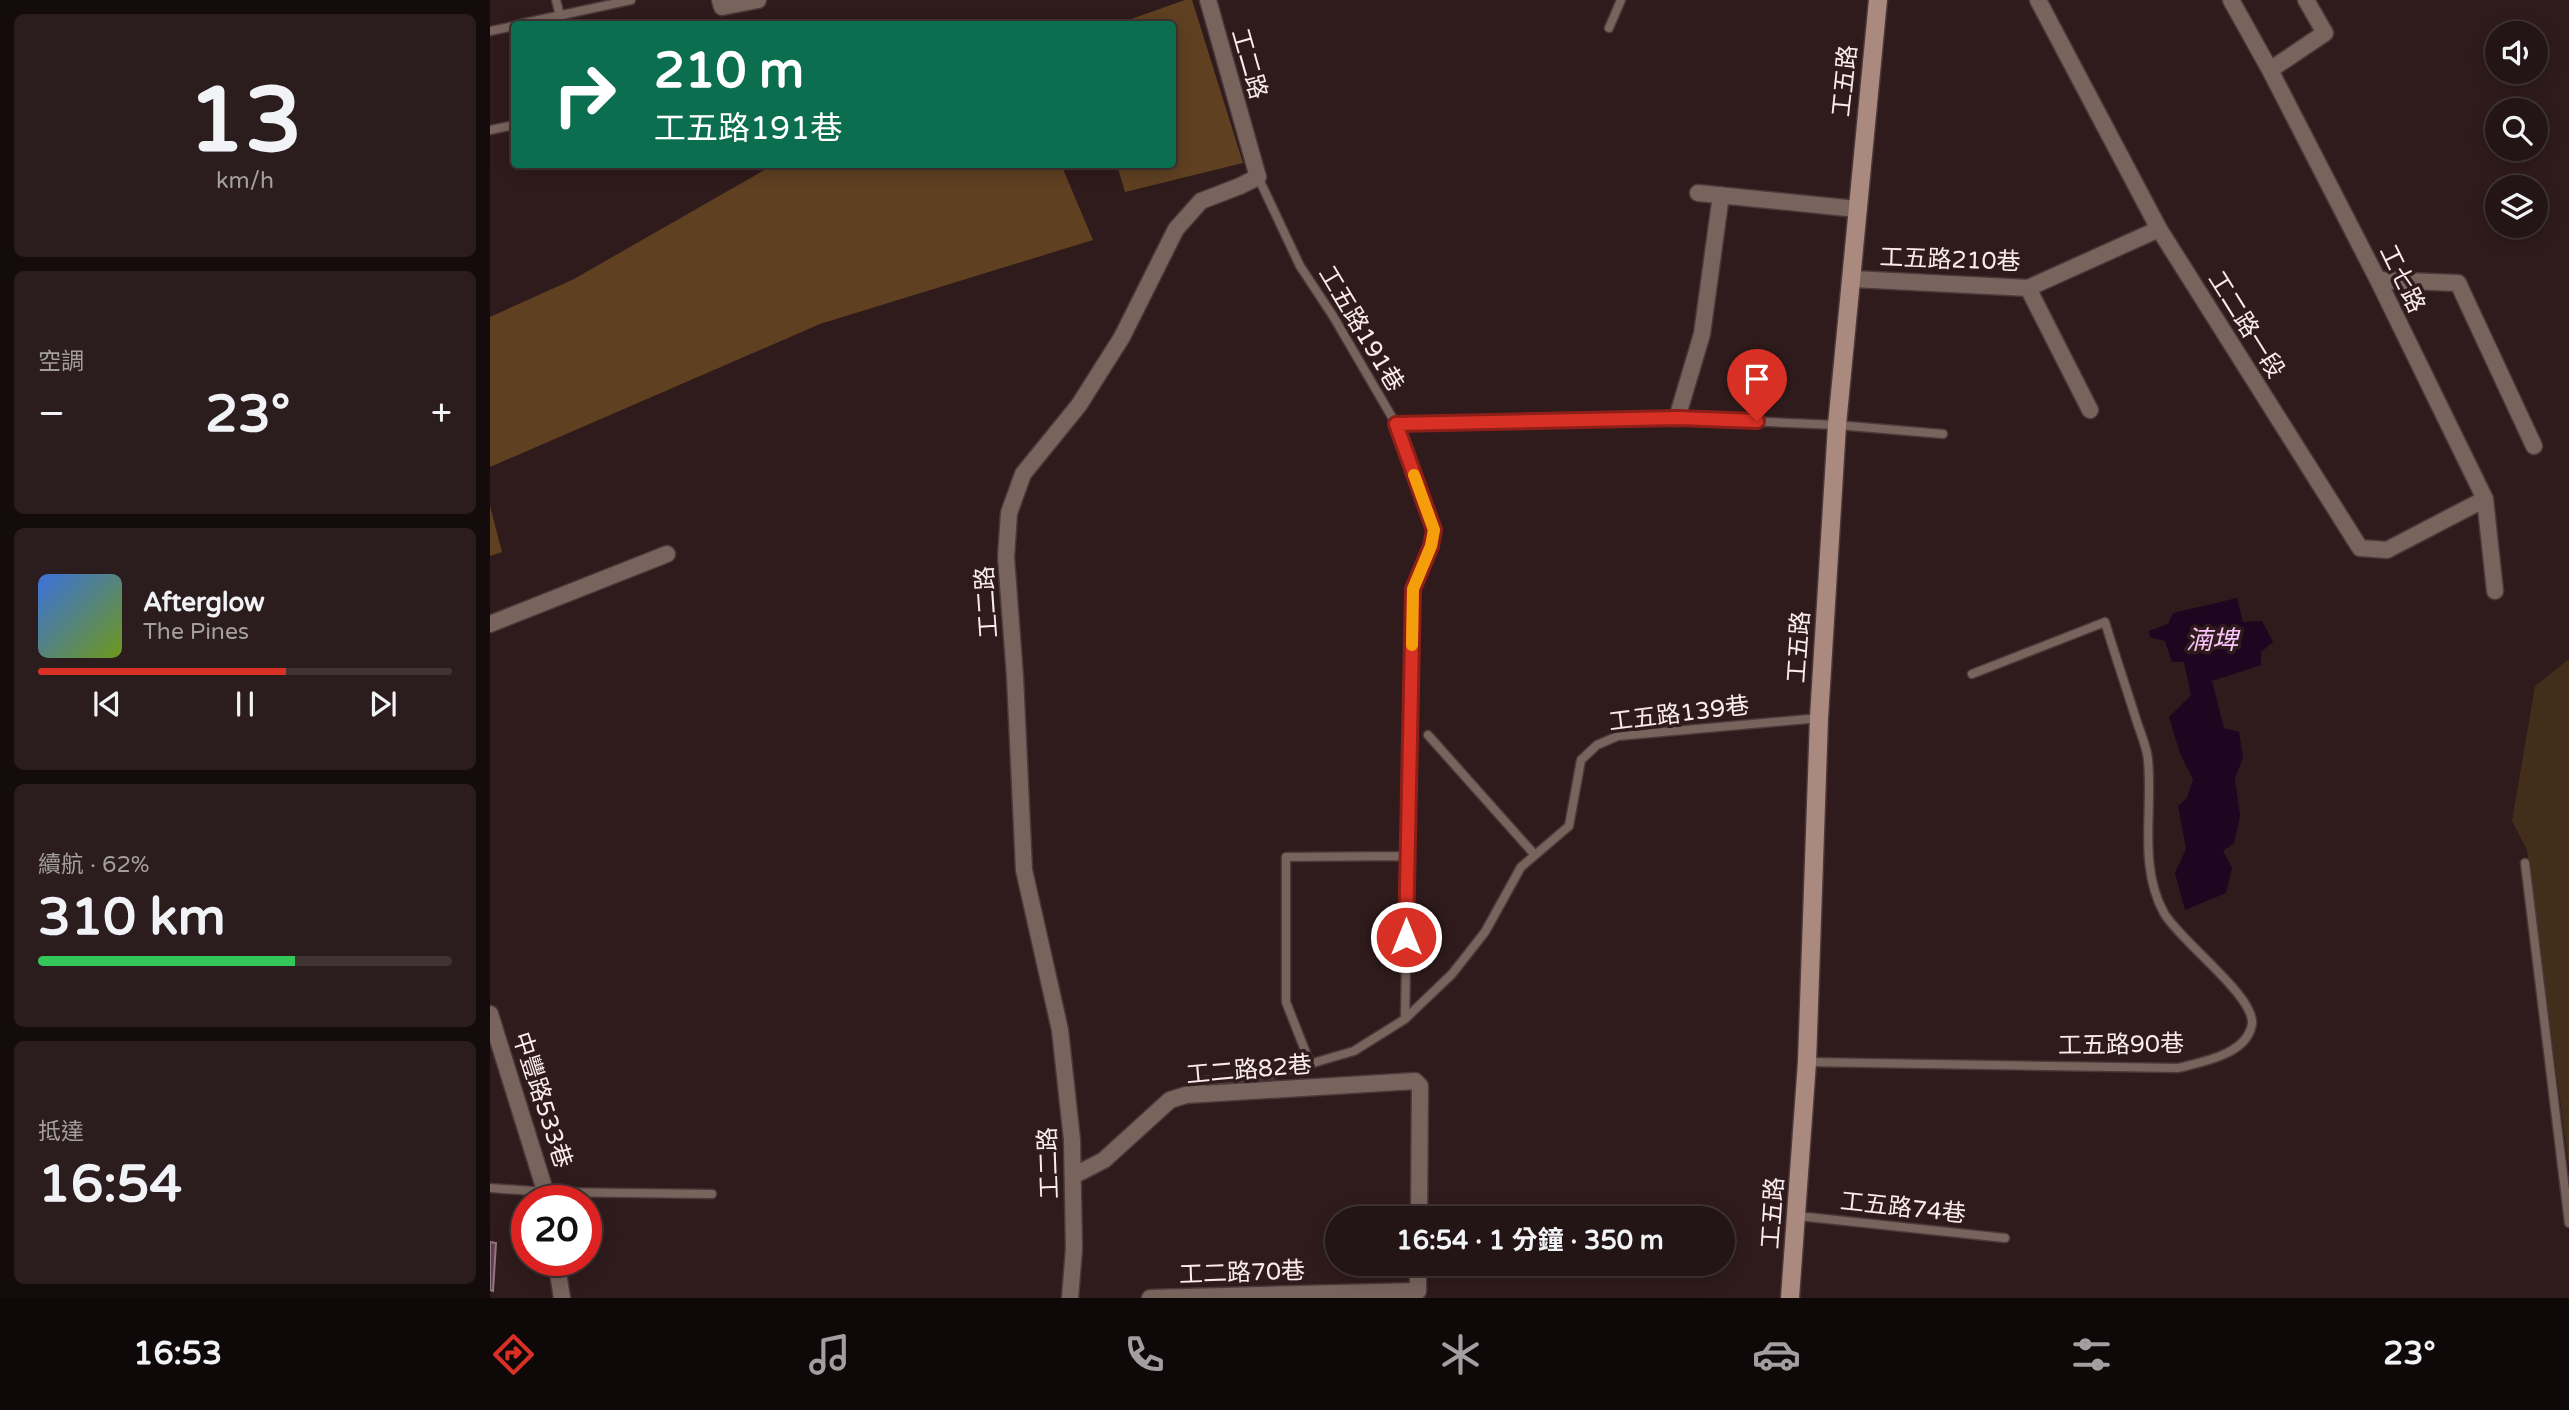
<!DOCTYPE html>
<html lang="zh-TW">
<head>
<meta charset="utf-8">
<style>
	:root { --surface:#231415; --page:#2b1d1e; --text:#f1f3f6; --muted:#a39ea0; --line:#403334; --accent:#d93025 }
	body { margin:0; font-family:"Varela Round","Noto Sans TC",sans-serif; background:var(--page); color:var(--text); height:100vh; display:flex; flex-direction:column; font-size:26px; white-space:nowrap }
	* { box-sizing:border-box; margin:0 }
	p { font-size:23px; color:var(--muted) }
	.icon { flex:none; width:38px; height:38px; fill:none; stroke:currentColor; stroke-width:2; stroke-linecap:round; stroke-linejoin:round }
	.map { position:relative; flex:1; overflow:hidden }
	.drawer { display:flex; flex-direction:column; gap:14px; padding:14px; background:#130b0c; width:490px }
	.drawer>* { flex:none }
	.guide { position:absolute; left:21px; top:21px; width:665px; height:147px; border-radius:7px; box-shadow:0 4px 18px #0003,0 0 0 2px var(--line); background:#0b6e4f; color:#fff; overflow:hidden }
	.fabs { position:absolute; left:1995px; top:21px; display:grid; gap:14px }
	.fabs a { display:grid; place-items:center; width:63px; height:63px; border-radius:50%; background:var(--surface); box-shadow:0 4px 18px #0003,0 0 0 2px var(--line); font-size:35px }
	.speed { position:absolute; left:21px; top:1185px; display:flex; gap:14px; font-size:35px; font-weight:700; text-align:center }
	.speed>* { display:grid; place-content:center; width:91px; height:91px; border-radius:50%; background:var(--surface); box-shadow:0 4px 18px #0003,0 0 0 2px var(--line); line-height:1 }
	.speed .limit { border:10px solid #d22; background:#fff; color:#111 }
	.pin { position:absolute; display:grid; place-items:center; width:60px; height:60px; color:#fff; margin:-72px -30px; border-radius:50% 50% 50% 0; rotate:-45deg; box-shadow:0 0 7px #0007 }
	.pin .icon { rotate:45deg }
	.me { position:absolute; width:77px; margin:-38px; rotate:0deg; stroke-linejoin:round; filter:drop-shadow(0 0 5px #0008) }
	.turn { display:flex; align-items:center; gap:24px; height:147px; padding:0 28px; font-size:32px }
	.turn .icon { width:91px; height:91px; stroke-width:2.5 }
	.turn b { display:block; font-size:49px; line-height:60px }
	.big { font-size:52px; font-weight:700; line-height:1.1 }
	.drawer .widget { flex:1; display:flex; flex-direction:column; justify-content:center; gap:10px; min-width:0; padding:0 24px; border-radius:10px; background:var(--page) }
	.drawer .dial { align-items:center; gap:0 }
	.dial b { font-size:91px; line-height:1 }
	.song { display:flex; align-items:center; gap:21px }
	.cover { width:84px; height:84px; border-radius:10px; background:linear-gradient(135deg,hsl(220 70% 55%),hsl(80 70% 35%)) }
	.played { height:7px; border-radius:4px; background:linear-gradient(90deg,var(--accent) 60%,var(--line) 60%) }
	.keys { display:flex; justify-content:space-around; direction:ltr }
	.heat { display:flex; justify-content:space-between; align-items:center; font-size:38px; direction:ltr }
	.charge { height:10px; border-radius:5px; background:linear-gradient(90deg,#34c759 62%,var(--line) 0) }
	.trip { position:absolute; left:835px; top:1206px; width:410px; height:70px; border-radius:35px; background:var(--surface); box-shadow:0 4px 18px #0003,0 0 0 2px var(--line); font-weight:700; line-height:70px; text-align:center }
	.tabs { display:flex; height:112px; justify-content:space-around; align-items:center; background:#0e0808; color:var(--muted) }
	.tabs .icon { width:49px; height:49px }
	.tabs .current { color:var(--accent) }
	.tabs b { font-size:32px; color:var(--text) }
	main { display:flex; flex:1; min-height:0 }
	.map>svg:first-child { display:block }
</style>
</head>
<body>
<main>
<section class="drawer">
<div class="widget dial"><b>13</b><p>km/h</p></div>
<div class="widget"><p>空調</p>
<div class="heat"><a>−</a><b class="big">23°</b><a>+</a></div>
</div>
<div class="widget">
<div class="song"><i class="cover"></i><div><b>Afterglow</b><p>The Pines</p></div></div>
<div class="played"></div>
<div class="keys"><svg class="icon" aria-label="previous" viewBox="0 0 24 24"><path d="M18 5L8 12l10 7zM5 5v14"/></svg><svg class="icon" aria-label="pause" viewBox="0 0 24 24"><path d="M8 5v14M16 5v14"/></svg><svg class="icon" aria-label="next" viewBox="0 0 24 24"><path d="M6 5l10 7-10 7zM19 5v14"/></svg></div>
</div>
<div class="widget"><p>續航 · 62%</p><b class="big">310 km</b><div class="charge"></div></div>
<div class="widget"><p>抵達</p><b class="big">16:54</b></div>
</section>
<div class="map">
<svg width="2079" height="1298" viewBox="0 0 2079 1298">
	<rect width="100%" height="100%" fill="#2f1b1c"/>
	<path fill="#422e1a" d="M2079,659V1167L2037,850L2022,821L2045,686Z"/>
	<path fill="#5f4021" d="M695,0H702L753,163L635,192L627,165L682,164V24H627Z
		M283,165H576L573,169L603,240L330,324L0,467V317L84,279Z
		M0,506L12,552L0,556Z"/>
	<path fill="#1e0520" d="M1747,598L1753,622L1772,621L1783,642L1771,652V665L1722,681L1734,728L1749,732L1753,758L1745,778L1750,816L1744,843L1733,851L1742,868L1736,893L1695,910L1685,873L1696,849L1688,806L1697,798L1703,780L1690,753L1679,717L1701,695L1694,662H1682L1675,641L1660,637L1659,631L1678,624L1683,613Z"/>
	<path fill="#643c4f" stroke="#8f7882" stroke-width="2" d="M0,1242L6,1243L3,1291L0,1290Z"/>
	<g fill="none" stroke-linecap="round" stroke-linejoin="round">
		<g stroke="#4b3839" stroke-width="11">
			<path id="lane" d="M66,0L72,24
				M30,24L141,0
				M1119,28L1131,0
				M0,31L24,26
				M0,130L24,125
				M768,177L810,266L843,316L906,424L944,530L941,546L923,589L915,1019
				M906,424L1187,418L1347,425L1453,434
				M938,735L1045,855
				M2035,863L2079,1223
				M1317,1062L1688,1068C1711,1062 1757,1055 1762,1024C1765,996 1690,941 1674,913C1648,866 1663,811 1658,760C1657,747 1650,732 1646,719C1636,687 1625,655 1615,622L1482,674
				M820,1063L796,1002V857L917,856
				M695,1092L715,1081L785,1074L864,1051L915,1019L962,974L995,932L1031,867L1079,826L1091,760L1107,745L1128,736L1329,718
				M0,1188L57,1192L222,1194
				M1308,1216L1515,1238"/>
		</g>
		<g stroke="#4b3839" stroke-width="19">
			<path id="street" d="M230,0L232,7L268,0
				M1548,0L1669,229L1870,548L1897,550L1995,499
				M1741,0L1780,70L1888,280L1995,499L2005,591
				M1780,70L1835,33L1816,0
				M1208,193L1367,209
				M1363,279L1538,288L1669,229
				M1888,280L1968,283L2044,446
				M1538,288L1600,410
				M1187,418L1212,334L1231,195
				M0,624L177,554
				M0,1014L58,1200
				M583,1176L614,1160L680,1100L696,1095L925,1081L930,1086L929,1218
				M66,1260L72,1298
				M580,1298L584,1249L582,1140L570,1030L534,870L525,677L516,557L519,513L533,474L589,405L632,337L686,229L711,201L750,186L768,177L718,0
				M660,1298L928,1291V1264"/>
		</g>
		<g stroke="#4b3839" stroke-width="21">
			<path id="secondary" d="M1300,1298L1317,1062L1329,718L1347,425L1388,0"/>
		</g>
		<use href="#lane" stroke="#78645d" stroke-width="8"/>
		<use href="#street" stroke="#78645d" stroke-width="16"/>
		<use href="#secondary" stroke="#aa8a7f" stroke-width="18"/>
	</g>
	<g fill="none" stroke-linecap="round" stroke-linejoin="round">
		<g stroke="#8d1f18" stroke-width="18">
			<path id="route" d="M916,937L923,589L941,546L944,530L906,424L1188,418L1267,421"/>
		</g>
		<use href="#route" stroke="#d93025" stroke-width="12"/>
		<path stroke="#f59e0b" stroke-width="12" d="M922,645L923,589L941,546L944,530L924,475"/>
	</g>
	<g text-anchor="middle" dominant-baseline="central" stroke-width="7" stroke-linejoin="round" paint-order="stroke">
		<g font-size="24" fill="#faebec" stroke="#2f1b1c">
			<text transform="translate(759 64) rotate(74)">工二路</text>
			<text transform="translate(1355 81) rotate(-84)">工五路</text>
			<text transform="translate(1460 260) rotate(2)">工五路210巷</text>
			<text transform="translate(1912 279) rotate(64)">工七路</text>
			<text transform="translate(1756 325) rotate(58)">工二路一段</text>
			<text transform="translate(871 329) rotate(59)">工五路191巷</text>
			<text transform="translate(497 602) rotate(-94)">工二路</text>
			<text transform="translate(1309 647) rotate(-86)">工五路</text>
			<text transform="translate(1189 714) rotate(-7)">工五路139巷</text>
			<text transform="translate(1631 1045) rotate(-1)">工五路90巷</text>
			<text transform="translate(759 1070) rotate(-5)">工二路82巷</text>
			<text transform="translate(52 1100) rotate(72)">中豐路533巷</text>
			<text transform="translate(559 1163) rotate(-92)">工二路</text>
			<text transform="translate(1413 1208) rotate(6)">工五路74巷</text>
			<text transform="translate(1283 1213) rotate(-86)">工五路</text>
			<text transform="translate(752 1273) rotate(-2)">工二路70巷</text>
		</g>
		<g font-size="26" font-style="italic" fill="#fbc6fd" stroke="#2f1b1c">
			<text x="1722" y="640">湳埤</text>
		</g>
	</g>
</svg>
<div class="fabs">
<a><svg class="icon" aria-label="sound" viewBox="0 0 24 24"><path d="M4 9h4l5-4v14l-5-4H4zM17 9q2 3 0 6"/></svg></a>
<a><svg class="icon" aria-label="search" viewBox="0 0 24 24"><circle cx="10" cy="10" r="6"/><path d="M15 15l6 6"/></svg></a>
<a><svg class="icon" aria-label="layers" viewBox="0 0 24 24"><path d="M12 4l9 5-9 5-9-5zM3 14l9 5 9-5"/></svg></a>
</div>
<div class="speed"><div class="limit">20</div></div>
<div class="pin" style="left:1267px;top:421px;background:#d93025"><svg class="icon" aria-label="arrive" viewBox="0 0 24 24"><path d="M6 21V4h12l-3 4 3 4H6"/></svg></div>
<svg class="me" style="left:916px;top:937px" viewBox="-20 -20 40 40"><circle r="17" fill="#d93025" stroke="#fff" stroke-width="3"/><path d="M0-11L8 9 0 5-8 9z" fill="#fff"/></svg>
<div class="trip">16:54 · 1 分鐘 · 350 m</div>
<div class="guide">
<div class="turn"><svg class="icon" aria-label="right" viewBox="0 0 24 24"><path d="M7 20v-9h11M14 6l5 5-5 5"/></svg><div><b>210 m</b>工五路191巷</div></div>
</div>
</div>
</main>
<nav class="tabs">
<b>16:53</b>
<svg class="icon current" aria-label="directions" viewBox="0 0 24 24"><path d="M12 3l9 9-9 9-9-9zM9 14v-3h6M13 9l2 2-2 2"/></svg>
<svg class="icon" aria-label="music" viewBox="0 0 24 24"><path d="M9 18V5l10-2v13"/><circle cx="6" cy="18" r="3"/><circle cx="16" cy="16" r="3"/></svg>
<svg class="icon" aria-label="phone" viewBox="0 0 24 24"><path d="M5 4h4l2 5-3 2q2 4 5 5l2-3 5 2v4C11 20 4 13 5 4z"/></svg>
<svg class="icon" aria-label="climate" viewBox="0 0 24 24"><path d="M12 3v18M4 7l16 10M4 17L20 7"/></svg>
<svg class="icon" aria-label="car" viewBox="0 0 24 24"><path d="M5 17H2v-5l4-1 3-4h7l3 4 3 1v5h-3M9 17h6M6 11h13"/><circle cx="7" cy="17" r="2"/><circle cx="17" cy="17" r="2"/></svg>
<svg class="icon" aria-label="filters" viewBox="0 0 24 24"><path d="M4 7h16M4 17h16"/><circle cx="9" cy="7" r="2"/><circle cx="15" cy="17" r="2"/></svg>
<b>23°</b>
</nav>
</body>
</html>
